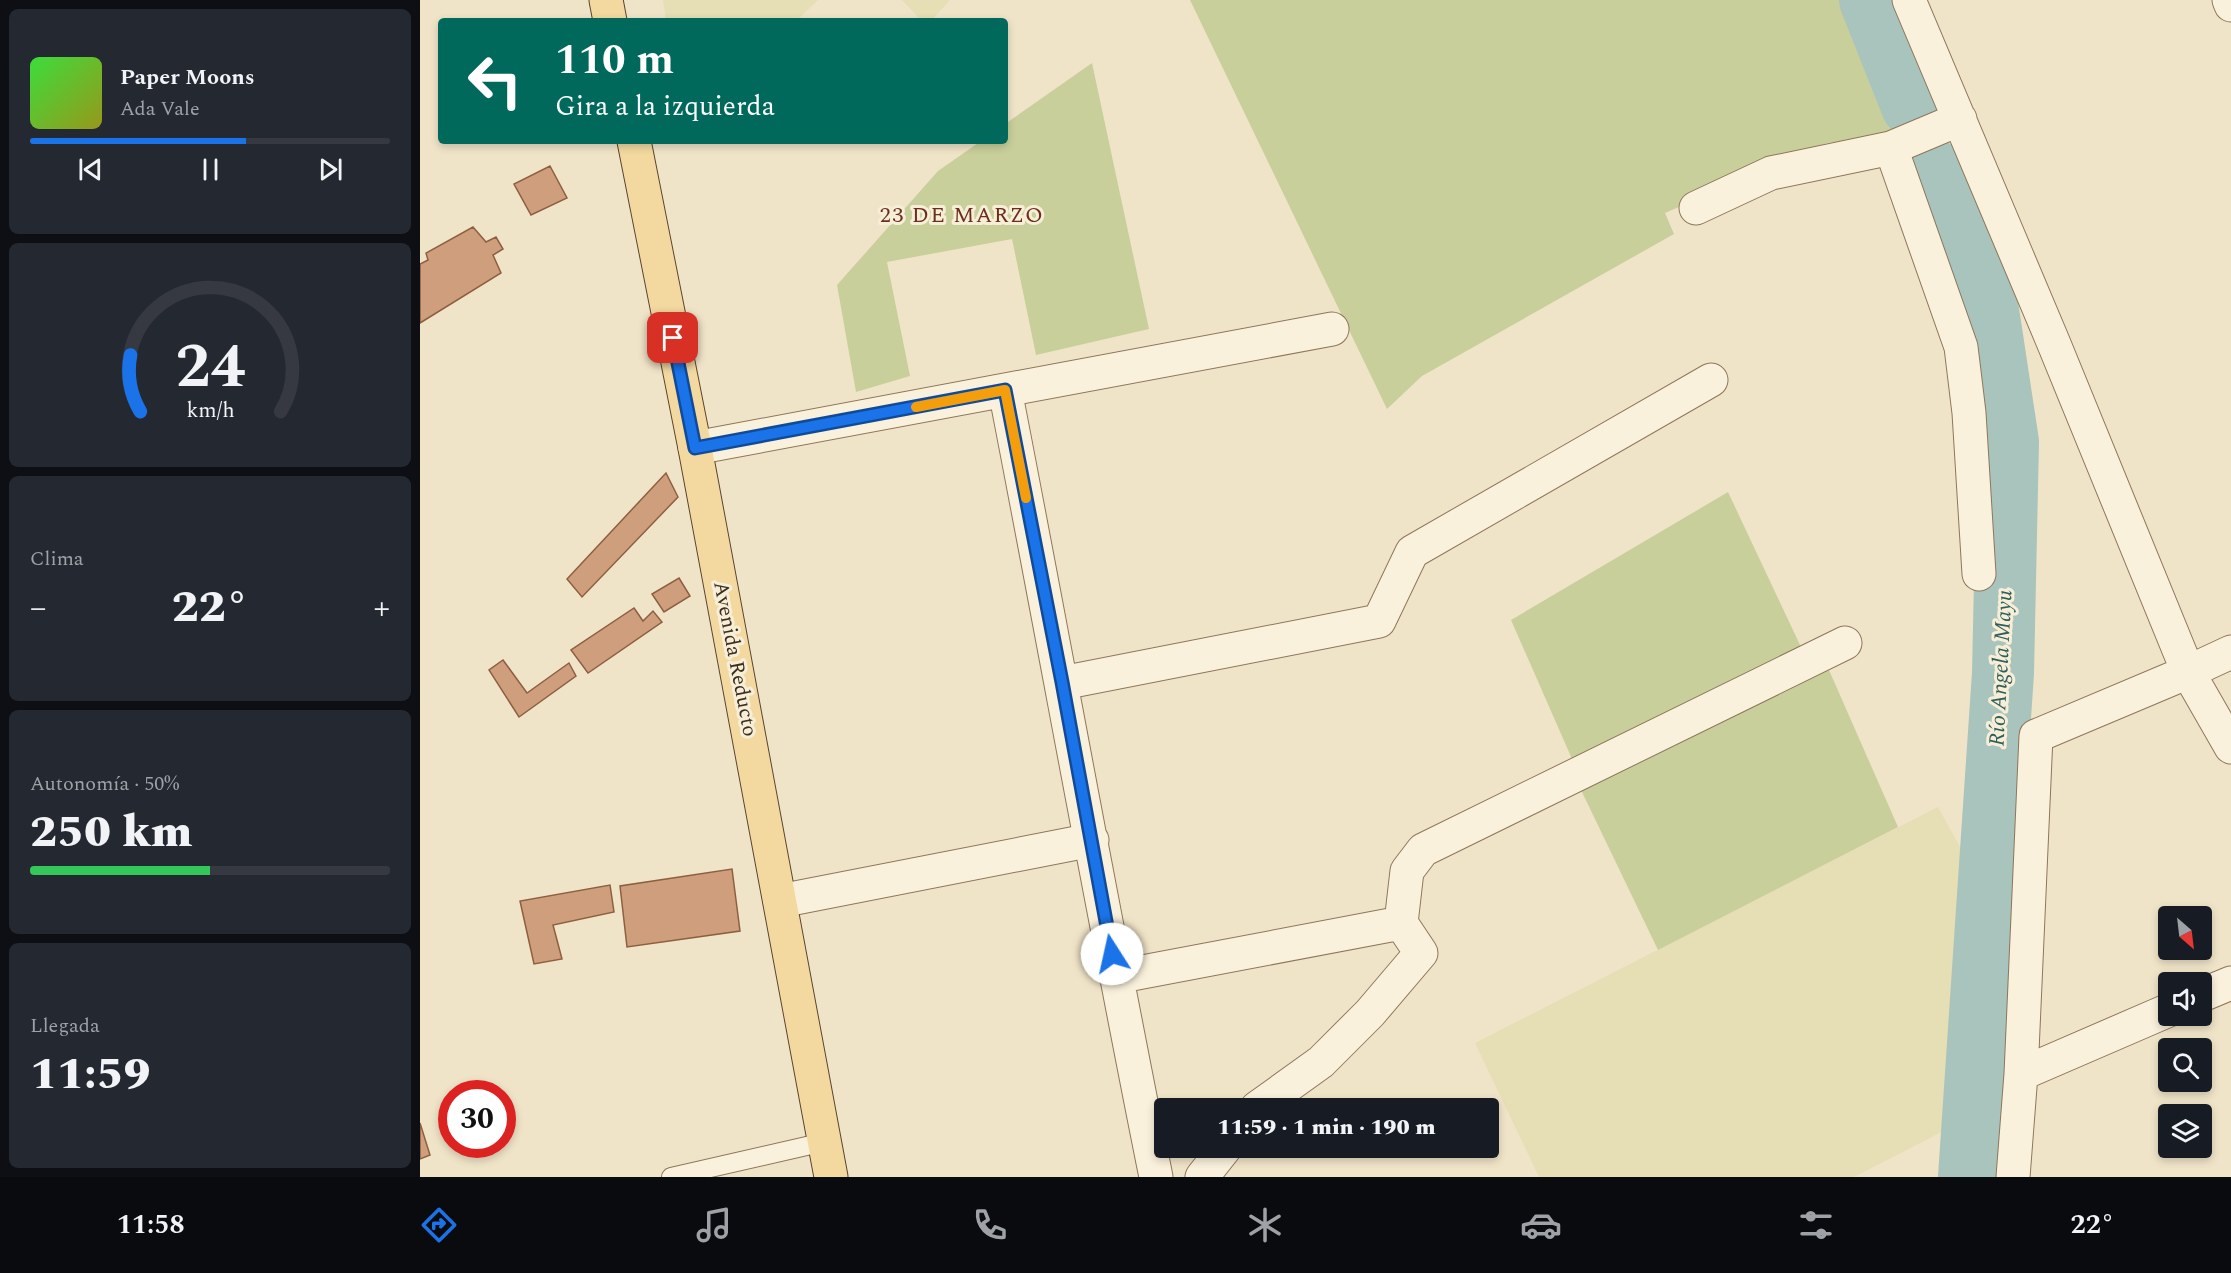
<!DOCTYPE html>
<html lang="es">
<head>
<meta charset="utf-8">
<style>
	:root { --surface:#171b24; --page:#242831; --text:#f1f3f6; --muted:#9ea1a6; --line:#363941; --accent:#1a73e8 }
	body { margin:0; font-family:Spectral,serif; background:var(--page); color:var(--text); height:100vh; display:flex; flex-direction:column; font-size:22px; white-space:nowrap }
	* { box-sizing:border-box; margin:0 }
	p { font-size:20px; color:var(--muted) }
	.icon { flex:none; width:33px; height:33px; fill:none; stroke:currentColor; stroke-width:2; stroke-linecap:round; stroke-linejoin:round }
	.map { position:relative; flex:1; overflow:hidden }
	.sheet { display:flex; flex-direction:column; gap:9px; padding:9px; background:#0d0f14; width:420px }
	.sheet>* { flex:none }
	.banner { position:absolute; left:18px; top:18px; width:570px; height:126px; border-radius:6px; box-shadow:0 3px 9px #0003; background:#00695c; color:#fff; overflow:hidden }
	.needle { width:39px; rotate:152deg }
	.buttons { position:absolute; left:1738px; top:906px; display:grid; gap:12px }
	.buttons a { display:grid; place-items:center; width:54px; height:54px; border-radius:6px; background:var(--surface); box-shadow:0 3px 9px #0003; font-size:30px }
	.speed { position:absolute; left:18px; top:1080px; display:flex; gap:12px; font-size:30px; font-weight:700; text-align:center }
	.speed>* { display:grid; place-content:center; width:78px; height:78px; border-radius:50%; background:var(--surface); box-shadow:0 3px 9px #0003; line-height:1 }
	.speed .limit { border:9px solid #d22; background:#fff; color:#111 }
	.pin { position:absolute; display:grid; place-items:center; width:51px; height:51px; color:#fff; margin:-26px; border-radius:12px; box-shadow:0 3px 9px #0006 }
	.me { position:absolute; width:66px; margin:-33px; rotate:350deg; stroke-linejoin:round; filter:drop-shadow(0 0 4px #0008) }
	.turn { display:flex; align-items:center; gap:21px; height:126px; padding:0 18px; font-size:27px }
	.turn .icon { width:78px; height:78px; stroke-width:2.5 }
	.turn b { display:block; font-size:42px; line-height:51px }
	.big { font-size:45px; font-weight:800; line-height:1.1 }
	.sheet .card { flex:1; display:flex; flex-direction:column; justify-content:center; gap:9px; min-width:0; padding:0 21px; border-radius:9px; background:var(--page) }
	.sheet .dial { align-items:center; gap:0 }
	.dial svg { height:156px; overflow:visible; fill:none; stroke:var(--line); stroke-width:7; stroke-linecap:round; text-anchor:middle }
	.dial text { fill:var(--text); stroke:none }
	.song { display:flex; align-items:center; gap:18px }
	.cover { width:72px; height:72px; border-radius:9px; background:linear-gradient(135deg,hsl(120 70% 55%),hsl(60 70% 35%)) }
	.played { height:6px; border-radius:3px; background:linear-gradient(90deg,var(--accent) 60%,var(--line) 60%) }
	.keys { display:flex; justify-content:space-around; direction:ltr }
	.heat { display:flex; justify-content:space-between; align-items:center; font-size:33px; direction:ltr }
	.charge { height:9px; border-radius:4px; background:linear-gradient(90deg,#34c759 50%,var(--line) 0) }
	.trip { position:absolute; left:734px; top:1098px; width:345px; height:60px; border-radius:6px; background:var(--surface); box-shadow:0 3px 9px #0003; font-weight:800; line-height:60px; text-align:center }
	.tab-bar { display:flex; height:96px; justify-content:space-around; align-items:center; background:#090b0e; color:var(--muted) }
	.tab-bar .icon { width:42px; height:42px }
	.tab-bar .on { color:var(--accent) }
	.tab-bar b { font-size:27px; color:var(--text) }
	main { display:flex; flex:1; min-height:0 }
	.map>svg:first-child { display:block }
</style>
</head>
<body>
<main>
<section class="sheet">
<div class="card">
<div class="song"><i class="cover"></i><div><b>Paper Moons</b><p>Ada Vale</p></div></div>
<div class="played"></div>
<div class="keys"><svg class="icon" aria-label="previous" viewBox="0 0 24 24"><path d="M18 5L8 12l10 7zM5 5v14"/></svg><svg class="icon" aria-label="pause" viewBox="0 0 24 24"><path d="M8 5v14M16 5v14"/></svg><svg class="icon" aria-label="next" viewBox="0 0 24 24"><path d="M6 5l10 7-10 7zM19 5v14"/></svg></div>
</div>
<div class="card dial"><svg viewBox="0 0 100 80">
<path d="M14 69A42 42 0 1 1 86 69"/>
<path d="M14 69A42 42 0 0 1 9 40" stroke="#1a73e8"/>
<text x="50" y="56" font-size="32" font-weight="700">24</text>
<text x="50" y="72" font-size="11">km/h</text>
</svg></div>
<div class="card"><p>Clima</p>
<div class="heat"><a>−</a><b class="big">22°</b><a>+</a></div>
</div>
<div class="card"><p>Autonomía · 50%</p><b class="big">250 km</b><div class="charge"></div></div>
<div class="card"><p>Llegada</p><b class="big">11:59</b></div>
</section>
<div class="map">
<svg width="1811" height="1177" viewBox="0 0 1811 1177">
	<rect width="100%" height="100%" fill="#f0e4c8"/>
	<path fill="#e6deb5" d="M243,0H398L376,21H246Z
		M482,0H530L511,21H502Z
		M1518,807L1555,874L1543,1121L1434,1177H1119L1055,1043Z"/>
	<path fill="#c9cf9b" d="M770,0H1473L1520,114L1469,136L1407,143L1245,213L1254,234L1002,376L967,409Z
		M672,63L729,329L616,355L592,239L467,262L490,376L436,392L417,285L518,171L561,141H585V124Z
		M1308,492L1381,647L1152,759L1091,620Z
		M1409,670L1478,827L1238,950L1161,790Z"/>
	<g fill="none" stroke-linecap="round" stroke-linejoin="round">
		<path stroke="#a9c4bc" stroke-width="62" d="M1450,0L1492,106
			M1514,170L1566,297L1588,442L1583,673L1549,1177"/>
	</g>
	<path fill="#cf9f7d" stroke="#8d5f41" stroke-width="1.5" d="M130,166L147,198L111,215L94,184Z
		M53,227L66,242L76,237L83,249L73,255L81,273L0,323V264L8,260L6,253Z
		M246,473L258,497L162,597L147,579Z
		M259,578L270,596L244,612L232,594Z
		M214,608L223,621L233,611L242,622L168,673L151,650Z
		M83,660L107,693L149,663L156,676L99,717L69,670Z
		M312,869L320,931L207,947L200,886Z
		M190,885L194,912L133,925L142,959L114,964L100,901Z
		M0,1123L10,1155L0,1159Z"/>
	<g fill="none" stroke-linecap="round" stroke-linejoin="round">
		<g stroke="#8d765c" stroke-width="20">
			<path id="lane" d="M251,1177L404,1142"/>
		</g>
		<g stroke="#8d765c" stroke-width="35">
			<path id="street" d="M1489,0L1634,344L1768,672L1811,747
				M1809,0L1811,5
				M1471,148L1541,347L1549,413L1559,574
				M1276,208L1351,173L1471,148L1540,119
				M585,390C636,652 683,915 736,1177
				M275,448L912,329
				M642,683L959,621L992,552L1291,380
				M360,901L672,840
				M696,977L981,923L987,871L1003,850L1425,643
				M1782,995L1811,983
				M1601,1074L1749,1010
				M837,1108L901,1062L950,1013L1001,953L981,923
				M782,1177L805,1148
				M1593,1177L1601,1074L1616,736L1768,672L1811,652"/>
		</g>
		<g stroke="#5b4430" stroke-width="35">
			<path id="primary" d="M186,0L190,21
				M214,141L275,448L411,1177"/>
		</g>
		<use href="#lane" stroke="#faf1dc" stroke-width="18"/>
		<use href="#street" stroke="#faf1dc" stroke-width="33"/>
		<use href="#primary" stroke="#f3d9a0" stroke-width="33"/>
	</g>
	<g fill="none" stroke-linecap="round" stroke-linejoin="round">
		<g stroke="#114b97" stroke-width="15">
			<path id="route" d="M253,338L275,448L585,390L642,682L692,954"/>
		</g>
		<use href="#route" stroke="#1a73e8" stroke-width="10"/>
		<path stroke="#f59e0b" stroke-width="10" d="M496,407L585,390L606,498"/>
	</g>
	<g text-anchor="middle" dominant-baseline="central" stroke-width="6" stroke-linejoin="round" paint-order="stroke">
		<g font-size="21" fill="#3d2e20" stroke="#f7eed8">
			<text transform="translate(315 659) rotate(79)">Avenida Reducto</text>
		</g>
		<g font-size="22" letter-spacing="1.5" fill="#6b2e1e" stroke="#f7eed8">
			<text x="542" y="215">23 DE MARZO</text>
		</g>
		<g font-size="22" font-style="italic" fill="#2f5d5a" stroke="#f7eed8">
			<text transform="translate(1581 668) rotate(-87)">Río Angela Mayu</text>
		</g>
	</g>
</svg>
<div class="buttons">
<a><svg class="needle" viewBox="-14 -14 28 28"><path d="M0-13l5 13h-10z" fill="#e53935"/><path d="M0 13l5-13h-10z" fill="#9ea1a6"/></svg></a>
<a><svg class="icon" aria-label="sound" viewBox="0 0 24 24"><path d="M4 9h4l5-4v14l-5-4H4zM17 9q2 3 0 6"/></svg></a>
<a><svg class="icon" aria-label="search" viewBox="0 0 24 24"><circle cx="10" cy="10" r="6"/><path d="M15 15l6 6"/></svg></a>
<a><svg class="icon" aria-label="layers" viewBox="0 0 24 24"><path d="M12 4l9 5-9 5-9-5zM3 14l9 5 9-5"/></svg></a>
</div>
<div class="speed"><div class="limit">30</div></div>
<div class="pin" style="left:253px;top:338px;background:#d93025"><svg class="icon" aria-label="arrive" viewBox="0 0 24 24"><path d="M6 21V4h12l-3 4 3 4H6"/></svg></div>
<svg class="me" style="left:692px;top:954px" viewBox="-20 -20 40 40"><circle r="19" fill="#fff"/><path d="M0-13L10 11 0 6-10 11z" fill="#1a73e8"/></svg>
<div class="trip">11:59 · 1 min · 190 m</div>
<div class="banner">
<div class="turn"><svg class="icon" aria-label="left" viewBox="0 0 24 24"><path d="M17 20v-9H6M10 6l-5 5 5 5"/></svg><div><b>110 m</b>Gira a la izquierda</div></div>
</div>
</div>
</main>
<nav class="tab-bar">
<b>11:58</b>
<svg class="icon on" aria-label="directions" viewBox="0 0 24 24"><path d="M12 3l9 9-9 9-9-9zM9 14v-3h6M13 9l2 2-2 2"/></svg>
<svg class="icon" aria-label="music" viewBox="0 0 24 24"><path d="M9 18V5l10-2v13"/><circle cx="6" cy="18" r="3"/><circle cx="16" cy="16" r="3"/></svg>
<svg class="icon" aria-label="phone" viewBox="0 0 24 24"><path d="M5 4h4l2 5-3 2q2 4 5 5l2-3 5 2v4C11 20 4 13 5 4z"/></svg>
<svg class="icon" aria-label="climate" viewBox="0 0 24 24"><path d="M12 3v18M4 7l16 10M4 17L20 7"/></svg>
<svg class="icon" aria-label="car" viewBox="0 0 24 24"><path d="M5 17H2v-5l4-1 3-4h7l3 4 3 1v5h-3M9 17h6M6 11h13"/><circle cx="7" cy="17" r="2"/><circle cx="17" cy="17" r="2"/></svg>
<svg class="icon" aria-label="filters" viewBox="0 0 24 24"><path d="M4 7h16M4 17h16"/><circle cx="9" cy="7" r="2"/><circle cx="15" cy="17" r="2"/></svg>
<b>22°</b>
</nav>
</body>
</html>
